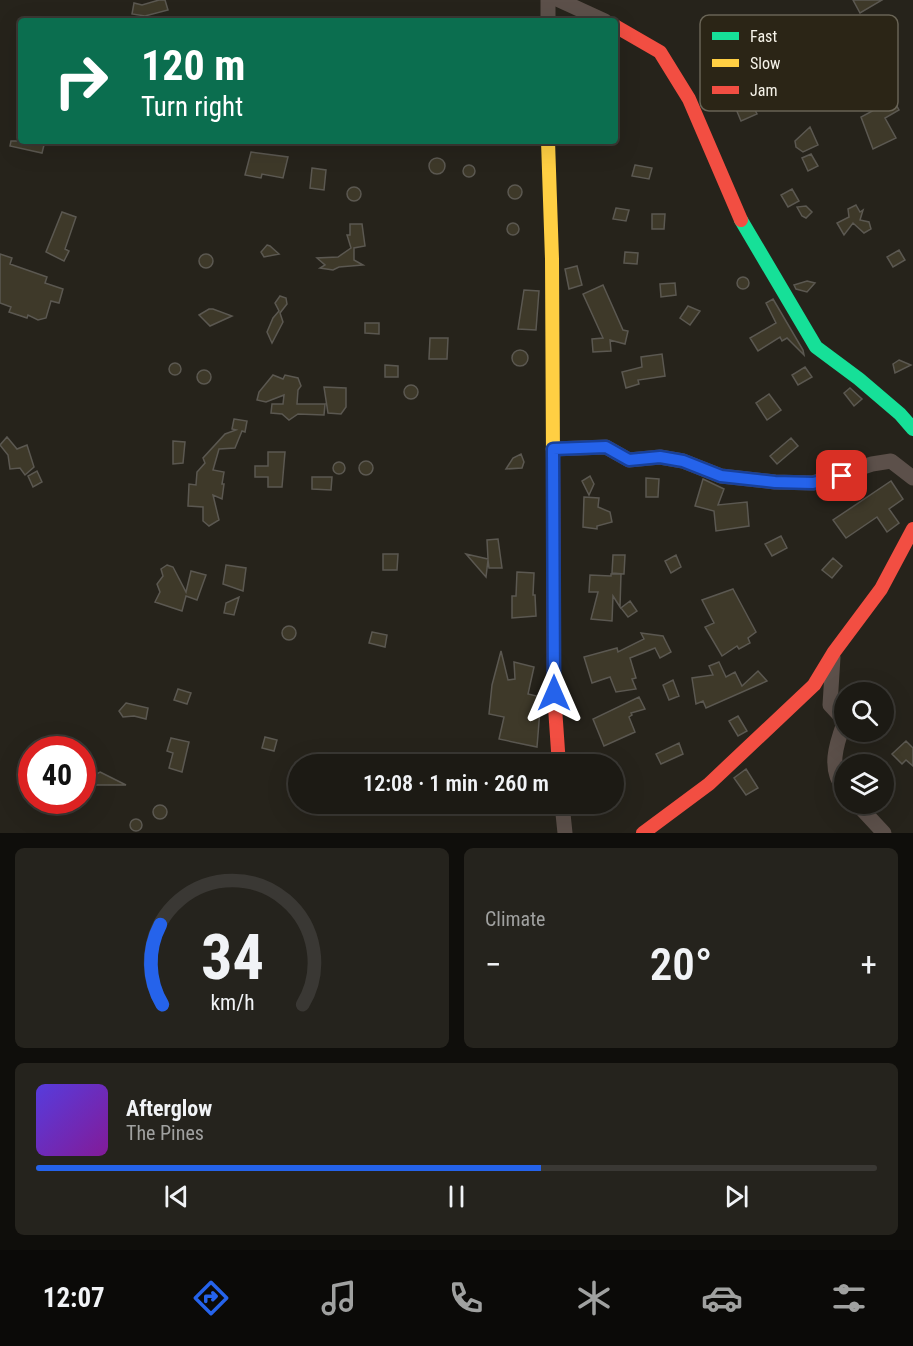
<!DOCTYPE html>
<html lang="en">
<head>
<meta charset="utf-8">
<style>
	:root { --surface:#1c1a14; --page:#25231d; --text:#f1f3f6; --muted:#a0a1a0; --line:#3a3834; --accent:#2563eb }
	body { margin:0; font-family:"Roboto Condensed",sans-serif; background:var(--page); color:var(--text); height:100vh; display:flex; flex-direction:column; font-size:22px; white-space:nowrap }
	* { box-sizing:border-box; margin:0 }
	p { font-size:20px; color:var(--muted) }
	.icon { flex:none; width:33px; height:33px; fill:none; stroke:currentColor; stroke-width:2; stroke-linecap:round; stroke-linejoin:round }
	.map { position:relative; height:833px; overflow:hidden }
	.drawer { display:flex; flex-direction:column; gap:15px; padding:15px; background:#0f0e0b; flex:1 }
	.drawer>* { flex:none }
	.guide { position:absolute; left:18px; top:18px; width:600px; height:126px; border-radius:6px; box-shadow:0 6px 24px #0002,0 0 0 2px var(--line); background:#0b6e4f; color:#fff; overflow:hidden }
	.fabs { position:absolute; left:834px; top:682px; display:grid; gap:12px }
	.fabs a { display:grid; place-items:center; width:60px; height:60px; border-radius:50%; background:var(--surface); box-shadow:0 6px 24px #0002,0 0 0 2px var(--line); font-size:30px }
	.speed { position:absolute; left:18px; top:736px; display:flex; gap:12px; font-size:30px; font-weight:700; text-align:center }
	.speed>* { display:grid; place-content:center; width:78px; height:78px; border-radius:50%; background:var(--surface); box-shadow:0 6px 24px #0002,0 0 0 2px var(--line); line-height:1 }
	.speed .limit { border:9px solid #d22; background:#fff; color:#111 }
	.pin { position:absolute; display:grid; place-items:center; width:51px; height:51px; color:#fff; margin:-26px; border-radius:12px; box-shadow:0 3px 9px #0006 }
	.me { position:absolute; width:66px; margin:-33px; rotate:0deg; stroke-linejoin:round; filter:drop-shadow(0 0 4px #0008) }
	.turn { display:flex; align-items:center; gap:21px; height:126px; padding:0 24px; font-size:27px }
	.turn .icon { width:78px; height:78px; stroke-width:2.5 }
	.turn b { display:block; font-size:42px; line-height:51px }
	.big { font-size:45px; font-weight:600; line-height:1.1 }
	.drawer .widget { flex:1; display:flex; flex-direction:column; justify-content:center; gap:9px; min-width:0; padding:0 21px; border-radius:9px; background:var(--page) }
	.drawer .dial { align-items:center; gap:0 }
	.dial svg { height:156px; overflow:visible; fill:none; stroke:var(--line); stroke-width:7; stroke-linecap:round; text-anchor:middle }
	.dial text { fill:var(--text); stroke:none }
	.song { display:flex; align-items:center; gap:18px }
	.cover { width:72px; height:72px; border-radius:9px; background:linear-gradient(135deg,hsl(250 70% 55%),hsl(290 70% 35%)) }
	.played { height:6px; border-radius:3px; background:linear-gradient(90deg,var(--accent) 60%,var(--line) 60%) }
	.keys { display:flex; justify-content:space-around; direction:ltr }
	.heat { display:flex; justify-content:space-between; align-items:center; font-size:33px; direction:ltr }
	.drawer .tiles { flex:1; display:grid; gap:15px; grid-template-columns:1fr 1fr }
	.widget:last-child { grid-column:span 2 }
	.trip { position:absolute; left:288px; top:754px; width:336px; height:60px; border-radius:30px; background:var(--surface); box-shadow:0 6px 24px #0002,0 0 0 2px var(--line); font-weight:600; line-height:60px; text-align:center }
	.tabs { display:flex; height:96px; justify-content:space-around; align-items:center; background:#0b0a08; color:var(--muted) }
	.tabs .icon { width:42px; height:42px }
	.tabs .on { color:var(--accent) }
	.tabs b { font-size:27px; color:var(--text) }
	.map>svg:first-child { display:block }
</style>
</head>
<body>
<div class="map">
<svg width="913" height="833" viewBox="0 0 913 833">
	<rect width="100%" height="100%" fill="#26231b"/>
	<path fill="#3e3929" stroke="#5b5851" stroke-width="1.5" d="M159,0H165L168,10L145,16L132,14L134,3L142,5Z
		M853,0H882L860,13Z
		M887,88L899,110L885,118L896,138L873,149L861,117L878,108L871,96Z
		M751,102L757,114L741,121L736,109Z
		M810,127L818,145L803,152L796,147L795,141Z
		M11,141H45L42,153L10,146Z
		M251,152L288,157L283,178L262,174L261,178L245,175Z
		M811,154L818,166L808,171L802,158Z
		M429 166a8 8 0 1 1 16 0a8 8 0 1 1-16 0Z
		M463 171a6 6 0 1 1 12 0a6 6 0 1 1-12 0Z
		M635,165L652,168L649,179L632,176Z
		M312,168L326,170L324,190L310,188Z
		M508 192a7 7 0 1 1 14 0a7 7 0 1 1-14 0Z
		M347 194a7 7 0 1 1 14 0a7 7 0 1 1-14 0Z
		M792,189L799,201L788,207L781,195Z
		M856,205L860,212L863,210L860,220L869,222L871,229L864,233L853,223L844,235L837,223L849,217L848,209Z
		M806,206L812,212L806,218L802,216L797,207Z
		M616,208L629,210L626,221L613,219Z
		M62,212L76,217L65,249L69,251L64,261L46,252Z
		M652,214H665L664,229H652Z
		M507 229a6 6 0 1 1 12 0a6 6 0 1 1-12 0Z
		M350,224H362L365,246L354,248V260L363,265L339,267L333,270L320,268L325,265L317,258L338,257L351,248L347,235H350Z
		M267,245L270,246L279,254L264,257L261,252Z
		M899,250L905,260L893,267L887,257Z
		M625,252L638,253L637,264L624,263Z
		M0,254L12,258L10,264L47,277L45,283L63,289L59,303L51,301L46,318L38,320L28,315L27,318L9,312L11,307L0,303Z
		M199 261a7 7 0 1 1 14 0a7 7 0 1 1-14 0Z
		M577,266L582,285L569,289L565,269Z
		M737 283a6 6 0 1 1 12 0a6 6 0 1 1-12 0Z
		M807,281L815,283L807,292L796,289L794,285Z
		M675,283L676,295L661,297L660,284Z
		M603,285L623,330L628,331L625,344L610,340L611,351L593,352L592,339L603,338L583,294Z
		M524,290L539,291L536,330L518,329Z
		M280,296L286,298L287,304L280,313L283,322L272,343L267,332L273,318L279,311L275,303Z
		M773,299L803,350L804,355L787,338L782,341L780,337L758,351L750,338L776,323L766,303Z
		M688,306L700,311L690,325L680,318Z
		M209,309H213L232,316L210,326L199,315Z
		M365,323H379V334L365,333Z
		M430,338H448L447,359H429Z
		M512 358a8 8 0 1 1 16 0a8 8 0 1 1-16 0Z
		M662,354L665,376L638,380L639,384L626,388L622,372L642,367L641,357Z
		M899,360L911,365L895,373L893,364Z
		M169 369a6 6 0 1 1 12 0a6 6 0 1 1-12 0Z
		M385,365L398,366V377H385Z
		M805,367L812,377L798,385L792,375Z
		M197 377a7 7 0 1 1 14 0a7 7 0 1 1-14 0Z
		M273,375L283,379L285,375L298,378L301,386L298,390L297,404H325L324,415L298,414L289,420L282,414L271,413L272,404H283L284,395L266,402L257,400L259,392Z
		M404 392a7 7 0 1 1 14 0a7 7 0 1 1-14 0Z
		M324,387L346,388V407L341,414L328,413Z
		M850,388L862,399L854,406L844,393Z
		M769,394L781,410L767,420L756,403Z
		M234,419L247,421L245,432L242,431L235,448L219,449L213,470L224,472L222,484H224L222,499L213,495L219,520L209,526L203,521V507L188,506L189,484L196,485L197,472L205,463L203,458L225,434L236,430L232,429Z
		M7,437L17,449L27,445L34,467L25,475L20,468L10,469L8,455L0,445Z
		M791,438L798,446L777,464L770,456Z
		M173,441L185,442L183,463L173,464Z
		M268,452H285L282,487H268V477H255V466H268Z
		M521,454L524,462L522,468L506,469L513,458Z
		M359 468a7 7 0 1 1 14 0a7 7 0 1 1-14 0Z
		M333 468a6 6 0 1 1 12 0a6 6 0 1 1-12 0Z
		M37,471L42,482L33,487L28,476Z
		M590,476L594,484L589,495L582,481Z
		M312,477H332L331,490L312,489Z
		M646,478L659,479L658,497H646Z
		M703,479L724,489L718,505L747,502L749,526L716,531L714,511L695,506Z
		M891,481L903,499L889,509L899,523L887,532L877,517L846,538L833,520Z
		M584,497L599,498L598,507L610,512L612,522L597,526V529L583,527Z
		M781,536L787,548L772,556L765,544Z
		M498,539L502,568H489L488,560L486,577L466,554L488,559L487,540Z
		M383,554H398L397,570H383Z
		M613,555H625L624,574L612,573Z
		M676,555L681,567L671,573L665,561Z
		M833,558L842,566L832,578L822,570Z
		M167,565L173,567L186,592L191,571L206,575L197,600L186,596L182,611L155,602L160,592L157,584L163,576L161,569Z
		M226,565L246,568L243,591L223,584Z
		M517,572L534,573L533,595H535L536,616L512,618V596H516Z
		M611,574H621L620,607L613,596L612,621L591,619L598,592H589L590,575L611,576Z
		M733,589L756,632L748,638L750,643L739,649L737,646L722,656L705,627L714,623L702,600Z
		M239,597L234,615L224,613L226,603Z
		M630,601L637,611L628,617L621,608Z
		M282 633a7 7 0 1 1 14 0a7 7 0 1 1-14 0Z
		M372,632L387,635L385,647L369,643Z
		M641,633L663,636L671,652L660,658L655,648L630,658L636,678L632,679L636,689L616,692L610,677L592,683L584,657L617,648L618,652L644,639Z
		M501,651L508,680L515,679L514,662L534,667L528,694L541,697L537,747L499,739L504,717L489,714L492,685Z
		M719,662L726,677L735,672L742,686L758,671L767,681L706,708L703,701L696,704L692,678L713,675L709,666Z
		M673,680L679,696L669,700L663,685Z
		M178,689L191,693L187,704L174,700Z
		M639,697L645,709L631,713L632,715L629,717L635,732L604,746L593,719Z
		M126,703L148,708L146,719L134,716L123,717L119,711Z
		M738,716L747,731L738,736L729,721Z
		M265,737L277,740L274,751L262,748Z
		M171,738L189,742L182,772L169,768L173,753L167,751Z
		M906,741L913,748V766L906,760L902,764L892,754Z
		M679,743L683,754L661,764L656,754Z
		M746,769L758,788L746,795L734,778Z
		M100,772L126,785H96L91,777Z
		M153 812a7 7 0 1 1 14 0a7 7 0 1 1-14 0Z
		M130 825a6 6 0 1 1 12 0a6 6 0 1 1-12 0Z"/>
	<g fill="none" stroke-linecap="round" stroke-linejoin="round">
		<path stroke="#5c504a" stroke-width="15" d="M548,0V21
			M559,0L605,21
			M553,449L606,447L629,460L660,457L683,461L721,476L775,482L813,483L872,464L891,461L913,478
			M833,657L830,705L844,720
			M844,723C836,745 828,769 844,789
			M562,804L565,833
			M857,804L884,833"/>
		<path stroke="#16e098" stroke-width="14" d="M741,220L816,347L859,379L900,414L913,429"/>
		<path stroke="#ffcf43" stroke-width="14" d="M548,141L552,259L553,461"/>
		<path stroke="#f24e42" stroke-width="14" d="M615,26L660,52L689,99L741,220
			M553,461L554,693L559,765
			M643,833L709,784L814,685L834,652L881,589L913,529"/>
	</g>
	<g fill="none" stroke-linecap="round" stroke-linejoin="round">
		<g stroke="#184099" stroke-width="15">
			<path id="route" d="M554,693L553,449L606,447L629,460L660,457L683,461L721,476L775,482L813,483L842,476"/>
		</g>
		<use href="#route" stroke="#2563eb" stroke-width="10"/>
	</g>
	<rect x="700" y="15" width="198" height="96" rx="9" fill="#2b2516" stroke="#686355" stroke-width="1.5"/>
	<rect x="712" y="32" width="27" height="8" fill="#16e098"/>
	<rect x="712" y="59" width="27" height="8" fill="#ffcf43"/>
	<rect x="712" y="86" width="27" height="8" fill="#f24e42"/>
	<g font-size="16" fill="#f6f3e9">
		<text x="750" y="42">Fast</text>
		<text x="750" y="69">Slow</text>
		<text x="750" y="96">Jam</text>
	</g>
</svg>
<div class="fabs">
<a><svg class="icon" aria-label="search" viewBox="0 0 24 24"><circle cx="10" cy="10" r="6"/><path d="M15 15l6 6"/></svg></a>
<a><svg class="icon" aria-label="layers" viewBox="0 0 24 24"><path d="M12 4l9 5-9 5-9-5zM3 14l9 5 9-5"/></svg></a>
</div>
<div class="speed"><div class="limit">40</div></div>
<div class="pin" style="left:842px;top:476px;background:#d93025"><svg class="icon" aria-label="arrive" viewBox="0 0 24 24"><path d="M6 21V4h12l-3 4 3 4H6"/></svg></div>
<svg class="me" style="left:554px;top:693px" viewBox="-20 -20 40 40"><path d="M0-17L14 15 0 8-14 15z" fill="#2563eb" stroke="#fff" stroke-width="4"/></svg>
<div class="trip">12:08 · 1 min · 260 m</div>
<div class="guide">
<div class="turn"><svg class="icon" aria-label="right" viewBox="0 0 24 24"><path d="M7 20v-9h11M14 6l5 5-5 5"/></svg><div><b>120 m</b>Turn right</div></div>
</div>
</div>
<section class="drawer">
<div class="tiles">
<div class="widget dial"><svg viewBox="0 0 100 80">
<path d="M14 69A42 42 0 1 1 86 69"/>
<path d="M14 69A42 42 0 0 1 13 28" stroke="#2563eb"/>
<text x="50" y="56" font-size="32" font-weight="700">34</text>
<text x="50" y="72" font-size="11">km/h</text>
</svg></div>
<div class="widget"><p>Climate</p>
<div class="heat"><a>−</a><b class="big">20°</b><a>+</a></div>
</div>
<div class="widget">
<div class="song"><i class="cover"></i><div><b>Afterglow</b><p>The Pines</p></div></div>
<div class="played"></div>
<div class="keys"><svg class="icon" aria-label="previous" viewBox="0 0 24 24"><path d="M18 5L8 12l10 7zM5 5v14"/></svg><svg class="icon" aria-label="pause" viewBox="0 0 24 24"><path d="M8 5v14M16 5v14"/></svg><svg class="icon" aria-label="next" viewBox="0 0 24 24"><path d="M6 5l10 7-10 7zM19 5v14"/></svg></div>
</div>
</div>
</section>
<nav class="tabs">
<b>12:07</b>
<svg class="icon on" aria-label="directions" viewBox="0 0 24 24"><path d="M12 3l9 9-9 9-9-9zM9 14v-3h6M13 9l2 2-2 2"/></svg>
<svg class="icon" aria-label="music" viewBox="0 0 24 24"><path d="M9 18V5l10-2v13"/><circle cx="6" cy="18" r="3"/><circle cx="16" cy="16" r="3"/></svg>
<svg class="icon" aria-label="phone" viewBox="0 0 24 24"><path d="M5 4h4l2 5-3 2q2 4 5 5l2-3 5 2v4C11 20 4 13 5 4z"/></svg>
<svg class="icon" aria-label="climate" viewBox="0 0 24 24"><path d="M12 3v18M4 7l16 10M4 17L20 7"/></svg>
<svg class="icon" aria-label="car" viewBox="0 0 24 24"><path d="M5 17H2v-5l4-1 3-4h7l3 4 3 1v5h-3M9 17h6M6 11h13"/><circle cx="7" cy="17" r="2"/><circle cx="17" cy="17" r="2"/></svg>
<svg class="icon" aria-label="filters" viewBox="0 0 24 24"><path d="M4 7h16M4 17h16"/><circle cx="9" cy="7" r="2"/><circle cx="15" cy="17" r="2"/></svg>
</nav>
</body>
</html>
